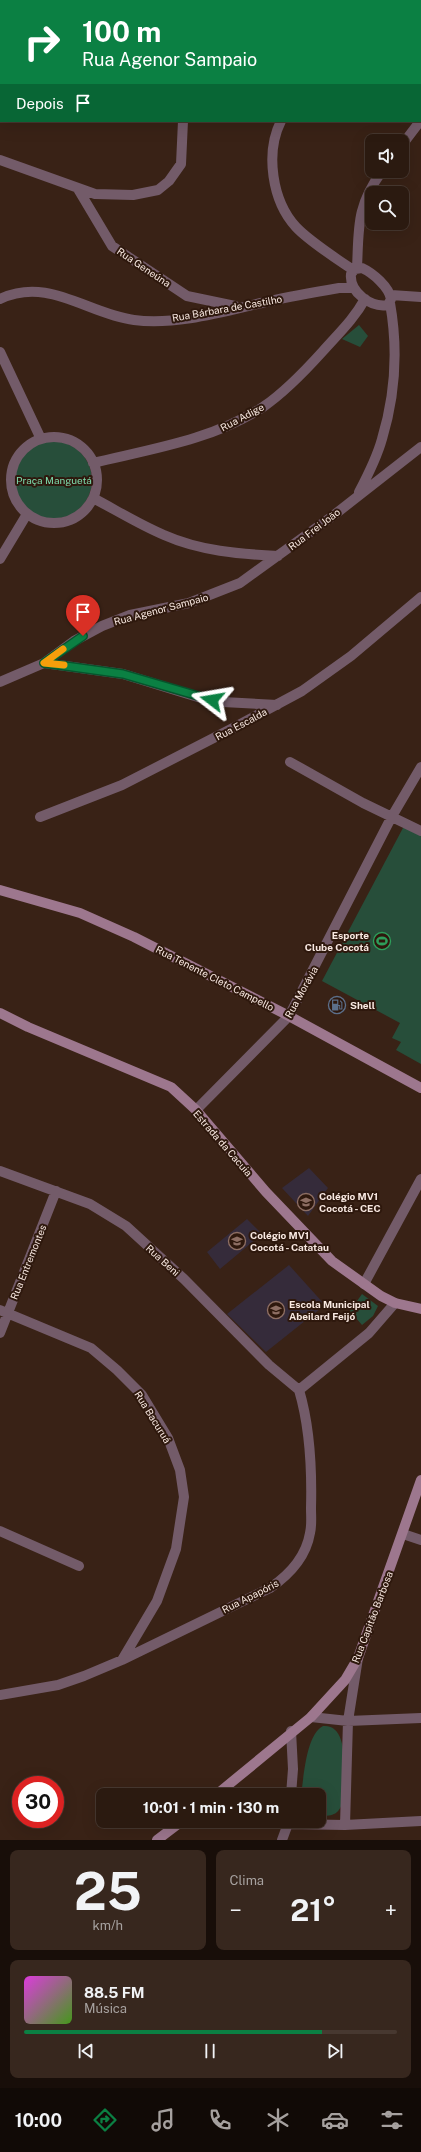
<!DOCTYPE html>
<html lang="pt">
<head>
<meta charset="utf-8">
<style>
	:root { --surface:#2b1a10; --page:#37271e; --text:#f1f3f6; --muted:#a6a19f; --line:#473830; --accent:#0b8043 }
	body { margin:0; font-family:"Public Sans",sans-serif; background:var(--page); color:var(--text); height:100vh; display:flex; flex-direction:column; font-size:15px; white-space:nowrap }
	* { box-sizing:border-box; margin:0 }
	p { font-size:13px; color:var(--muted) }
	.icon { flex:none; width:22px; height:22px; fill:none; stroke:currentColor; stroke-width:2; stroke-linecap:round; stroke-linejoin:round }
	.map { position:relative; height:1840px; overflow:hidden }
	.details { display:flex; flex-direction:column; gap:10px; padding:10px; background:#180e09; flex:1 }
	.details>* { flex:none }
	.top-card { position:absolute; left:0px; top:0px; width:421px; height:122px; box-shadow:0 4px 16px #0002,0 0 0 1px var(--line); background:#0b8043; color:#fff; overflow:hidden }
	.fabs { position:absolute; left:365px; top:134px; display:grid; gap:8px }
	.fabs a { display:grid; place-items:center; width:44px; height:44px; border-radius:8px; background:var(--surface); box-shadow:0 4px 16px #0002,0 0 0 1px var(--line); font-size:20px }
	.speed { position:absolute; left:12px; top:1776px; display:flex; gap:8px; font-size:20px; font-weight:700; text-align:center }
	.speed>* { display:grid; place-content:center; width:52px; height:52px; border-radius:50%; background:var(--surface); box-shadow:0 4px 16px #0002,0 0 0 1px var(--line); line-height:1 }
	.speed .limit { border:6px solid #d22; background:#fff; color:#111 }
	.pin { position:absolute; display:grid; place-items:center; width:34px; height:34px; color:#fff; margin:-41px -17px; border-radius:50% 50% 50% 0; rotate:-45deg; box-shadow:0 0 4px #0007 }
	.pin .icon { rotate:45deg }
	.me { position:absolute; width:44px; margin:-22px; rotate:284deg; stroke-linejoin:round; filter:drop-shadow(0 0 3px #0008) }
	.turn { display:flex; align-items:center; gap:14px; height:84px; padding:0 16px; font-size:18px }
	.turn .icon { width:52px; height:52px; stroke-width:2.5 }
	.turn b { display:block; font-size:28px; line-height:34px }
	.then { display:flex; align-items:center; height:38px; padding:0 16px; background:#0003; gap:8px; font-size:15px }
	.big { font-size:30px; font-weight:700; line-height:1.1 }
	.details .tile { flex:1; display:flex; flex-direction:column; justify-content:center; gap:6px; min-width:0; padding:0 14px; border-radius:8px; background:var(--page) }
	.details .dial { align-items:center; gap:0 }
	.dial b { font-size:52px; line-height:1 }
	.song { display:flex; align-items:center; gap:12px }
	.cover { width:48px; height:48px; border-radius:6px; background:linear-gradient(135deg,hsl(300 70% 55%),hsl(100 70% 35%)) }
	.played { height:4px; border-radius:2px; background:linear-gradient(90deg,var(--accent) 80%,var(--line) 80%) }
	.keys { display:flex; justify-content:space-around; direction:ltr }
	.heat { display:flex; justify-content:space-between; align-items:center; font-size:22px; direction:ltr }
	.details .tiles { flex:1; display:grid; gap:10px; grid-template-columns:1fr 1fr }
	.tile:last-child { grid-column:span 2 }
	.trip { position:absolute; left:96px; top:1788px; width:230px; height:40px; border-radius:8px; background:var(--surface); box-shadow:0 4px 16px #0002,0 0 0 1px var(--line); font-weight:700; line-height:40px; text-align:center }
	.dock { display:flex; height:64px; justify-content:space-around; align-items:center; background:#110a06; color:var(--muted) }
	.dock .icon { width:28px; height:28px }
	.dock .current { color:var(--accent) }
	.dock b { font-size:18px; color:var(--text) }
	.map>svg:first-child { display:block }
</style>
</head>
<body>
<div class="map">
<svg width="421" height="1840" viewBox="0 0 421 1840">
	<rect width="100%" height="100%" fill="#392216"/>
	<path fill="#352b3a" d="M309,1168L328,1188L308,1216L282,1188Z
		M247,1219L262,1234L220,1269L207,1252Z
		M289,1265L325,1305L266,1352L227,1314Z"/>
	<path fill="#274e3a" d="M359,325L368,336L360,347L342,339Z
		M14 480a39 39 0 1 1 78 0a39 39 0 1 1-78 0Z
		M404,826L421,835V1064L396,1050L401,1042L392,1038L400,1023L322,981Z
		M362,1294L378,1306L373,1316L362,1325L350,1311Z
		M323,1726C352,1723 343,1783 343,1801C339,1814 334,1816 320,1816L319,1795H301C304,1776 306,1735 323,1726Z"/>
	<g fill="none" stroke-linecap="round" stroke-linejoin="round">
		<path stroke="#735b69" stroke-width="10" d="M258,1L259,0
			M367,1L368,0
			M0,54H1
			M281,121C265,153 272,201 296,227C309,241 337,259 353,270
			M402,145L421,120
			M0,160L95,194L133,195L158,190L169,181L181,164L183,121
			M78,189L112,246L187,296L235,306
			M357,268C359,227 356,207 382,171
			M362,268C373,273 389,287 391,299L388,305C371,308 349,292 351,274L355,269Z
			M391,295L421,297
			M0,299C48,276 88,314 134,320C177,326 229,310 270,301C293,296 316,292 339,288H354
			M0,352L41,439
			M11 480a43 43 0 1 1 86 0a43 43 0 1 1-86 0Z
			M93,463C151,449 212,440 263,407C285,392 305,371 323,351C338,334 354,319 365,299
			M359,492C368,475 377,457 382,439C395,396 398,348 390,303
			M93,498C116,510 140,525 164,535C200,551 239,554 278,556
			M0,559L27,514
			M44,663L123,674L201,698L223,702L277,705
			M0,682L44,663L74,641L102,626L130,615L189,603L240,583L334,515L421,447
			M290,762L363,803L421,831
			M40,817L122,785L235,727L302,691L351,656L421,597
			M196,1110L289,1016L391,818L421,767
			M0,1171L90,1204L126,1226L184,1279L269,1365L299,1390
			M364,1284L421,1179
			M0,1310L91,1348L117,1370L142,1395L168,1438L180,1470L184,1497L176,1549L157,1601L122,1660
			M0,1333L56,1191
			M299,1390L369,1333L395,1303
			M0,1531L79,1566
			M403,1534L421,1540
			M0,1695L58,1685L84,1676L122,1660L270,1588C289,1575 306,1557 310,1533C312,1525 311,1516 311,1508C312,1470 310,1427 299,1390
			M311,1717L348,1721L421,1718
			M291,1795L293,1769L291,1731
			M288,1824L345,1825L421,1821
			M345,1825L348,1721L358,1658
			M282,1840L289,1821"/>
		<path stroke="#9d778e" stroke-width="10" d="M0,890L80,913L134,937L289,1016L421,1088
			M0,1013L28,1027L171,1087L196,1110L266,1192L332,1261L381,1296L395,1303L421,1309
			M216,1795L311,1717L345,1680L358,1658L421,1480
			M157,1840L182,1821"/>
	</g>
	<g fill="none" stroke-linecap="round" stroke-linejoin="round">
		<g stroke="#07532c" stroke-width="10">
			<path id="route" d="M83,636L44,663L123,674L212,700"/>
		</g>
		<use href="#route" stroke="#0b8043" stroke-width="7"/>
		<path stroke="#f59e0b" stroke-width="7" d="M63,649L44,663L64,665"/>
	</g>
	<defs>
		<g id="stadium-ring" transform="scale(0.9)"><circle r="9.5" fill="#2e180d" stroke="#2e9e5b" stroke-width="1.5"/><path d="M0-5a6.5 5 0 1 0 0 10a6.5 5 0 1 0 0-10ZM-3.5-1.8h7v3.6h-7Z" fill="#2e9e5b"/></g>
		<g id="fuel-ring" transform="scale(0.9)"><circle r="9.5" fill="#2e180d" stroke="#5c6f8a" stroke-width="1.5"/><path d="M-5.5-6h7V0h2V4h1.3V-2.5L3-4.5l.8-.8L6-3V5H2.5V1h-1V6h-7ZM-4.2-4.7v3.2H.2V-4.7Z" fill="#5c6f8a"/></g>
		<g id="school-ring" transform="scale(0.9)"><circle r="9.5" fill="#2e180d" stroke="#8d6e63" stroke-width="1.5"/><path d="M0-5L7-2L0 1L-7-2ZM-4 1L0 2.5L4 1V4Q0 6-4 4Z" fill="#8d6e63"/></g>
	</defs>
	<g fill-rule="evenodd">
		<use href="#stadium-ring" x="382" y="941"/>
		<use href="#fuel-ring" x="337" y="1005"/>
		<use href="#school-ring" x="306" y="1202"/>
		<use href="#school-ring" x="237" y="1241"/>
		<use href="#school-ring" x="276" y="1310"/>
	</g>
	<g text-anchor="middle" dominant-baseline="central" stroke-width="4" stroke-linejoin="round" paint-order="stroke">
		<g font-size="10" fill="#f9e9e2" stroke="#2e180d">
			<text transform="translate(144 267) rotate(34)">Rua Geneúna</text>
			<text transform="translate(227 308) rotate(-10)">Rua Bárbara de Castilho</text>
			<text transform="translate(242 417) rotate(-28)">Rua Adige</text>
			<text transform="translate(314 529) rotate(-37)">Rua Frei João</text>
			<text transform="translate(161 609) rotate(-15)">Rua Agenor Sampaio</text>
			<text transform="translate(241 724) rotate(-28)">Rua Escalda</text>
			<text transform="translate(215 978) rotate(27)">Rua Tenente Cleto Campello</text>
			<text transform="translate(301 992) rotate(-61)">Rua Morávia</text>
			<text transform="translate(223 1143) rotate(49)">Estrada da Cacuia</text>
			<text transform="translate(163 1260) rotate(42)">Rua Beni</text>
			<text transform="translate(28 1262) rotate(-68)">Rua Entremontes</text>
			<text transform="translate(153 1417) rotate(58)">Rua Bacuruá</text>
			<text transform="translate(250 1596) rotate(-27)">Rua Apapóris</text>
			<text transform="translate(372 1617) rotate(-69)">Rua Capitão Barbosa</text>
		</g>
		<g font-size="10" fill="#7edcad" stroke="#2e180d">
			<text x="54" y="480">Praça Manguetá</text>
		</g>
		<g font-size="10" font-weight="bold" fill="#f9e9e2" stroke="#2e180d" text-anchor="start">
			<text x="369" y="935" text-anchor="end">Esporte<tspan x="369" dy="12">Clube Cocotá</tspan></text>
			<text x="350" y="1005">Shell</text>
			<text x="319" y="1196">Colégio MV1<tspan x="319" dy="12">Cocotá - CEC</tspan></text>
			<text x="250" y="1235">Colégio MV1<tspan x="250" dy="12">Cocotá - Catatau</tspan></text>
			<text x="289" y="1304">Escola Municipal<tspan x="289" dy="12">Abeilard Feijó</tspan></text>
		</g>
	</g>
</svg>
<div class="fabs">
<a><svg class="icon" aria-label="sound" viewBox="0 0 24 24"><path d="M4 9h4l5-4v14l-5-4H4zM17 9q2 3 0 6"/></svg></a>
<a><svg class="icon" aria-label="search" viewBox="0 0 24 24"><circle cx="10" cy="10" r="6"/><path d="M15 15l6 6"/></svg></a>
</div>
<div class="speed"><div class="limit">30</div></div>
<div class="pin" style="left:83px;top:636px;background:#d93025"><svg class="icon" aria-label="arrive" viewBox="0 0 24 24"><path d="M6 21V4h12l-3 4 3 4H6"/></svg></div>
<svg class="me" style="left:212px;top:700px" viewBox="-20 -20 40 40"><path d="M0-17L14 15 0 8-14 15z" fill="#0b8043" stroke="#fff" stroke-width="4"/></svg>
<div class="trip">10:01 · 1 min · 130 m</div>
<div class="top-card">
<div class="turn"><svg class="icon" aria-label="right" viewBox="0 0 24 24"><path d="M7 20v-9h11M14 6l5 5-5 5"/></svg><div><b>100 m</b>Rua Agenor Sampaio</div></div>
<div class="then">Depois<svg class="icon" aria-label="arrive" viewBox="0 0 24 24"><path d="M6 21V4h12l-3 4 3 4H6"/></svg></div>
</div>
</div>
<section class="details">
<div class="tiles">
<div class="tile dial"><b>25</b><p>km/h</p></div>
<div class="tile"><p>Clima</p>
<div class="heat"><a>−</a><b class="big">21°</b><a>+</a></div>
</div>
<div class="tile">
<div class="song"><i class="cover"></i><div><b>88.5 FM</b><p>Música</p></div></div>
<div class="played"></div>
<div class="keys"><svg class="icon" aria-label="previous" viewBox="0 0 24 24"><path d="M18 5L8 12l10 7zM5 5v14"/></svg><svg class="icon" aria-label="pause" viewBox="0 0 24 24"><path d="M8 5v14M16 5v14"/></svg><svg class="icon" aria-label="next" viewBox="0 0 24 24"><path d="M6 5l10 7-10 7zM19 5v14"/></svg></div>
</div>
</div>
</section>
<nav class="dock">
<b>10:00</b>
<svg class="icon current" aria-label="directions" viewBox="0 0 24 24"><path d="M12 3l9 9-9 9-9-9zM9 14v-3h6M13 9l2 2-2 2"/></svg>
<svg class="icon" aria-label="music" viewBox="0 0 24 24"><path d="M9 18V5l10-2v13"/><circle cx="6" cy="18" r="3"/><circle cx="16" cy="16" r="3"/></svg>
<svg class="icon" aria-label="phone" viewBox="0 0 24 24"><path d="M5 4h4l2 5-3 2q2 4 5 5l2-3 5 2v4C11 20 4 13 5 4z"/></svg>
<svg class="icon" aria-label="climate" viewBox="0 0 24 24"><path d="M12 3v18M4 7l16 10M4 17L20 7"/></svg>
<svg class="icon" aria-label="car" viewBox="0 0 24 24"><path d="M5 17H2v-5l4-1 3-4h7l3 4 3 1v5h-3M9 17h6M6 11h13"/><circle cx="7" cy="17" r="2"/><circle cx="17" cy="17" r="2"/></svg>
<svg class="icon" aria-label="filters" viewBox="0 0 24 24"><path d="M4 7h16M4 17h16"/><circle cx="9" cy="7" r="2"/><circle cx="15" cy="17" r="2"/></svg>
</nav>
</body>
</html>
